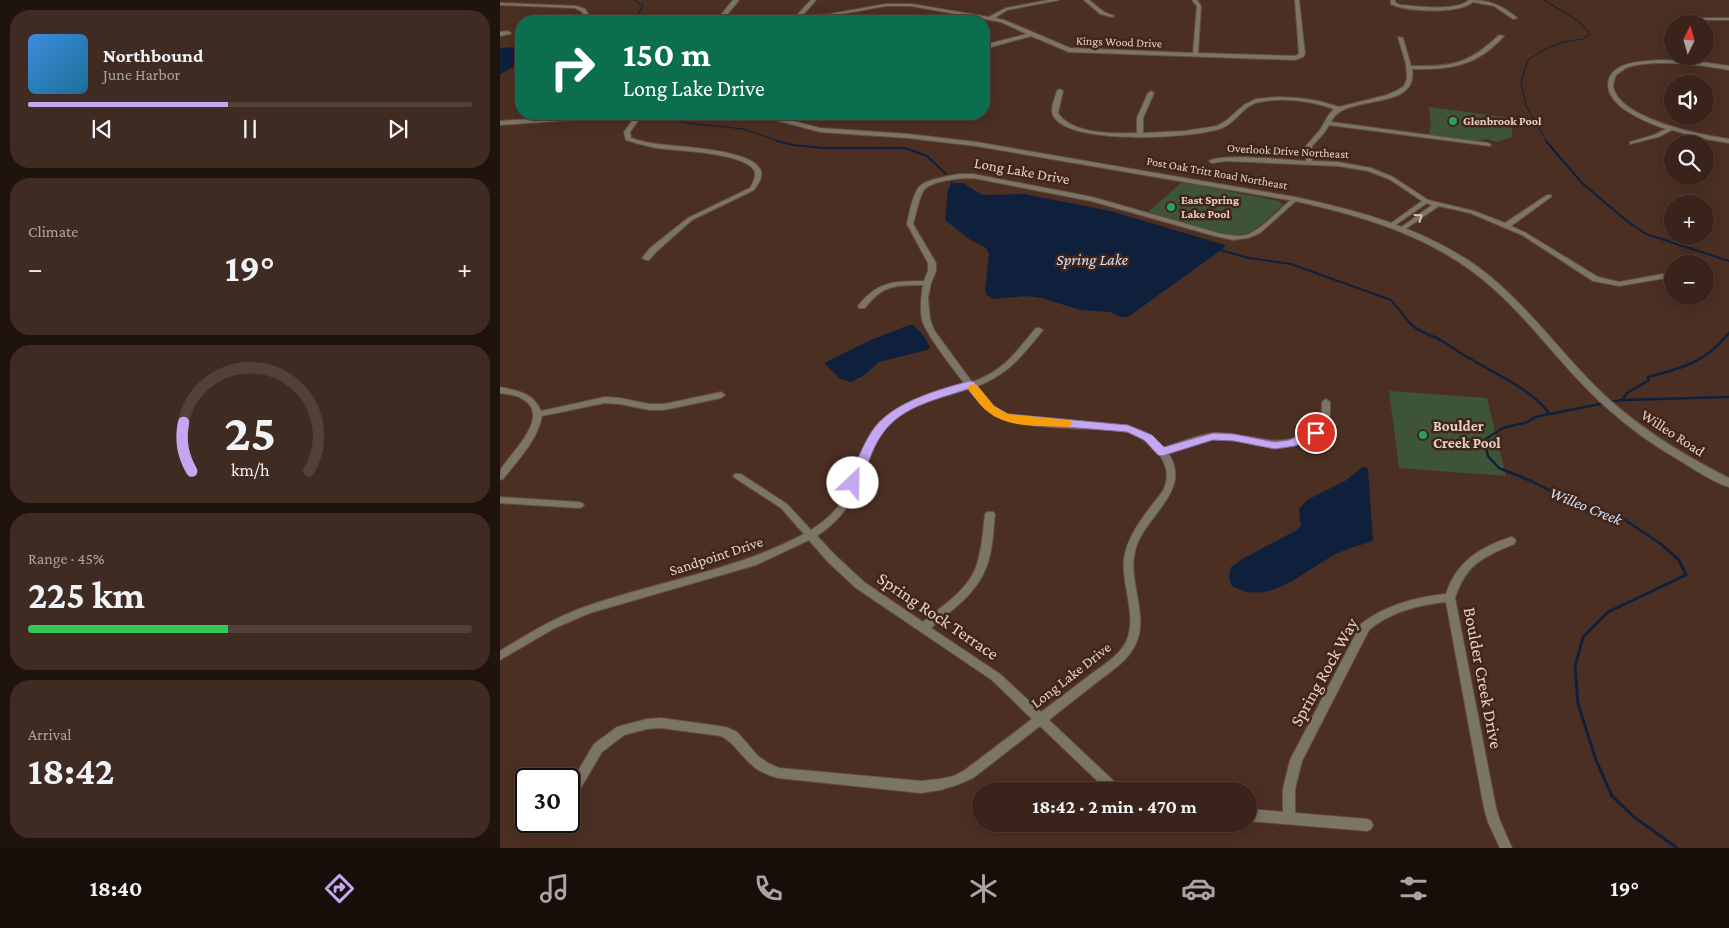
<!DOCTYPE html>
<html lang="en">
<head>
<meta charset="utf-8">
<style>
	:root { --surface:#39231a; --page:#402b23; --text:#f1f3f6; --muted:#aba4a2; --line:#534039; --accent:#c5a7f1 }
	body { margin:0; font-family:"Crimson Pro",serif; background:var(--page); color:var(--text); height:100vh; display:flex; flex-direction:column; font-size:19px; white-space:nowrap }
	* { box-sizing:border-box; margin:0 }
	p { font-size:16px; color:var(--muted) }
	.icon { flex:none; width:28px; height:28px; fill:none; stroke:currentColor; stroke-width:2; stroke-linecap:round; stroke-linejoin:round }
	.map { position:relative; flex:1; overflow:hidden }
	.details { display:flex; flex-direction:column; gap:10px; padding:10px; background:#1f130e; width:500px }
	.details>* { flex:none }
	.hud { position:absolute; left:15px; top:15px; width:475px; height:105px; border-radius:20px; box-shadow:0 2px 12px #0003,0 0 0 1px var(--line); background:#0b6e4f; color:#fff; overflow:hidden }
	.needle { width:32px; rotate:5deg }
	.controls { position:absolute; left:1164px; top:15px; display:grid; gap:10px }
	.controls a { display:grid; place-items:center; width:50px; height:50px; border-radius:50%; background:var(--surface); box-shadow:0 2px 12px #0003,0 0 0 1px var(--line); font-size:25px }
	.speed { position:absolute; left:15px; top:768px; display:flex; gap:10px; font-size:25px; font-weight:700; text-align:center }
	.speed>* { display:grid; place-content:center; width:65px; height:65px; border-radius:50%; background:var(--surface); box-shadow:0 2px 12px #0003,0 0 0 1px var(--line); line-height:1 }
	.speed .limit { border:2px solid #111; border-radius:8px; background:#fff; color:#111 }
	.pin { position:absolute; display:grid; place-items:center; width:42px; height:42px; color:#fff; margin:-21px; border:2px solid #fff; border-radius:50%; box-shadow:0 1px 5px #0007 }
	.me { position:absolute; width:55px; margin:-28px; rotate:24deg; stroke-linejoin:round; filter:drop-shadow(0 0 4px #0008) }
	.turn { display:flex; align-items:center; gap:18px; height:105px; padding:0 25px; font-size:22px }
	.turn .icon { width:65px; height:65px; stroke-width:2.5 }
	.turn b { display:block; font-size:35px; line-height:42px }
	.big { font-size:38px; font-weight:700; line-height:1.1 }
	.details .card { flex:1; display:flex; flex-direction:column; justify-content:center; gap:8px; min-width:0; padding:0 18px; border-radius:20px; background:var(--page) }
	.details .dial { align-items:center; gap:0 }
	.dial svg { height:130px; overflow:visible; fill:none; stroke:var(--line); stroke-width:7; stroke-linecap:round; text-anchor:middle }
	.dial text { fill:var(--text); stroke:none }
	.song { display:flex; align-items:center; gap:15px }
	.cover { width:60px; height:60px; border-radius:8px; background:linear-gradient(135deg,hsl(210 70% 55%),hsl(200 70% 35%)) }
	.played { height:5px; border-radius:2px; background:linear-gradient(90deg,var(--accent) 45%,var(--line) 45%) }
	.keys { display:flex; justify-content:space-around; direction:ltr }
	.heat { display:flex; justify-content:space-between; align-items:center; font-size:28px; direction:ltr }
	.charge { height:8px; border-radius:4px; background:linear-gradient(90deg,#34c759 45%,var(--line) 0) }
	.trip { position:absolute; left:472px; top:782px; width:285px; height:50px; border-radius:25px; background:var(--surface); box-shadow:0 2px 12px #0003,0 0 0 1px var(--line); font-weight:700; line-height:50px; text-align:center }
	.tabs { display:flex; height:80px; justify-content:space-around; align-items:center; background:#170e0a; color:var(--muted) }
	.tabs .icon { width:35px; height:35px }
	.tabs .on { color:var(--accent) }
	.tabs b { font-size:22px; color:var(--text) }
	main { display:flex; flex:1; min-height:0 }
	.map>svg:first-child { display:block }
</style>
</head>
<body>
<main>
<section class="details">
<div class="card">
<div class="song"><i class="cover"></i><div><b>Northbound</b><p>June Harbor</p></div></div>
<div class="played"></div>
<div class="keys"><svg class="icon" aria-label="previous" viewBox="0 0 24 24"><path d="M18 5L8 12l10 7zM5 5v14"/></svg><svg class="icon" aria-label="pause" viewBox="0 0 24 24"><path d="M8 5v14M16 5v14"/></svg><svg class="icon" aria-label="next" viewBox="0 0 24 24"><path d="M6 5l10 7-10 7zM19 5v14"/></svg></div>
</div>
<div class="card"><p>Climate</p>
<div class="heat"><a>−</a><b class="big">19°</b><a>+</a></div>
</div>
<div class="card dial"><svg viewBox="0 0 100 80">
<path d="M14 69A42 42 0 1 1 86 69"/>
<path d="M14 69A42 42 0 0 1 9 39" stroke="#c5a7f1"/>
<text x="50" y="56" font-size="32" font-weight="700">25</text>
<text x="50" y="72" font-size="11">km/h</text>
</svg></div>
<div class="card"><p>Range · 45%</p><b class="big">225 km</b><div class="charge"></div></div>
<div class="card"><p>Arrival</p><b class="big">18:42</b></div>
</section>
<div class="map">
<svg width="1229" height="848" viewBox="0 0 1229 848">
	<rect width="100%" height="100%" fill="#4c2f23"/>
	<path fill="#3e5437" d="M929,107L1012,118V137L997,142L987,139L975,141L929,135L931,123Z
		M682,182L779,201L783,205C773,213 762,226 750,232C733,242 669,218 648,212Z
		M889,391L987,398L1006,476L899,468Z"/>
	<path fill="#0e203c" d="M21,47V63L0,74V48Z
		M454,183H463L482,195L524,194L610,211L725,245L724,248L628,317H620L610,312L580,310L542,298L526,296L493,299L487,295L485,290L489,254L486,248L469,239L445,220L448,189Z
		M409,325H413C420,331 427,339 430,348L427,350L379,362L363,376L351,382L340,379L324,363L371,340Z
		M863,467L868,468L873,541C861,545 848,548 836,554C805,570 767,609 731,585L729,577L731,567L744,558L795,531L801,526L799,509L807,500L845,481Z"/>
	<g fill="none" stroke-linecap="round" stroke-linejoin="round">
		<path stroke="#0e203c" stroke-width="1" d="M134,0L143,5L139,13L140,21
			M1044,0L1080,22L1090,34L1083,39L1064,42L1047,48L1028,60L1021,82L1026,106L1047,142
			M16,66L21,68
			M166,116L186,123L244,129L281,142"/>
		<path stroke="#0e203c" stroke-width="2" d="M277,141L294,145L323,148H405L427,156L446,174
			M1046,141L1082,183L1128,222L1146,234L1229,261
			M452,181L451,186H453
			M720,250L749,258L791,264L891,300L910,323"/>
		<path stroke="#0e203c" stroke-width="2.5" d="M909,322C918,333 931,334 942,341C951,346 959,353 969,358C997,375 1028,387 1049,413
			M1123,400L1229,397
			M1110,402L1122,400L1127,393L1149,380L1148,377C1183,368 1206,362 1229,333
			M1105,403L1035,417L1028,422L1003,428L984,440L988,456L999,468L1031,481L1072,502L1125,520L1161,544L1172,554"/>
		<path stroke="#0e203c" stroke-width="3" d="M1171,553L1179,560L1186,575L1108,612L1083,637L1075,667L1078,704L1096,760L1112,796L1134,817L1177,848"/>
		<g stroke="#674c41" stroke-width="2">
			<path id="minor" d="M311,0H316L302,16L330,14L386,4H411L489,17L506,8L549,0H559L507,10L495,18L504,20L570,48L693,53L697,6L692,0H697L701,6L698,53L795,56L799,54L795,0H799L805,54L803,57L795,60L569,52L531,36L484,49V45L527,34L501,22L411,6H386L330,16L299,19L298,21H294L295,17Z
				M584,0H589L604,12L614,16L612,17L600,14Z
				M891,0H895V2L900,5C917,6 956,12 969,0C989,0 1002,5 1017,18L1013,19L994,6L973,2C960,14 907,12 891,4Z
				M0,3L76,6L85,9L93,21H89L81,11L75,8L0,5Z
				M174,15L178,16L174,21H169Z
				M1198,18H1229V20H1199L1191,23L1189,22Z
				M8,31L11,33L10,34L0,36V32Z
				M999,35L1004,36C977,66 951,70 912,69C919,113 844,92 831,122L988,143L991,145L990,146L829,125L824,133L812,146V161L838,162L871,168L893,177L928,200L974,211L1005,223L1047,195H1051V197L1011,226L1026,233L1098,277L1119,282L1163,274L1167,276L1166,278L1119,286L1093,281L1022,235L970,213L939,206L904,230H900V228L932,205L927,203L894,226H890V224L922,201L889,179L868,171L838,166L726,161L712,163L709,161C722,153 787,160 806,161V146L820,130L828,116L834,109C811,101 784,97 759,102C743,105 737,122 722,128C693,139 571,145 554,117C549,110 555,98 557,91L560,89L563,91L558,113C571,134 615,134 637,133V118L648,93L651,91L654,93L643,118V133L685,131L717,126L727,120L744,105L756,99L777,97L798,98L819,101L839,107L887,95L896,91L904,86L907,79L906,64L898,37L903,38L911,66C952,67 969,64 999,35Z
				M1161,60L1202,62L1229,66V70C1203,65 1151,58 1126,68C1123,70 1119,73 1116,75C1115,78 1113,83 1113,86C1118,119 1202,135 1229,139V143L1199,138L1172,130L1158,137L1130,144V142L1154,135L1166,129C1148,123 1101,105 1109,79C1111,73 1116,69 1122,66C1134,61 1149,61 1161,60Z
				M137,114H143L130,132L131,138C140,141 148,143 157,144C179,147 249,149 260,169C264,177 258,184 254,190L192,220L156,252L149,260H146L142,258L150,248L188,218L250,188C253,183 257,175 254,170C242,152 177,151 156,148C146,146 136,143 126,140L124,132Z
				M459,174H473L592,197L718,233C727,235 737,237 746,235C760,231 781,208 793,198H797L798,199L760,233L748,238L733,240L715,236L591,201L473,178C461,178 432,180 424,190C419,197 416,215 413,224L436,263V271L431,283L428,298L430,319L434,330L472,382C505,370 514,354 536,328H539L543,330C521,357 509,374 475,387C483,395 490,405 500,411C510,417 522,417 533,419C551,421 569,422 587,423C617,424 642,424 664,448C681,442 698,434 716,433C746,432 773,449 803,435C820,428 822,420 822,402L826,399L830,402C830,409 831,418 827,425C818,443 787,449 769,447C751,445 734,438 716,439C699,440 683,448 668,453C694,491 643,516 635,551C627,583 652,619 633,649C625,663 610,672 597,682C581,695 565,707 549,720L620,787L622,791H608L540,726L473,778L457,785L440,790L421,793L278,778C268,775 257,771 250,763C239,754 234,742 221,736L161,728L147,729L124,735L102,752L73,801L69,803V786L94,744L117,727L147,719L161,718L226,727L237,732L258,756L268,763L279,768L421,781L440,779L454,776L465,770L532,719L492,680L356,588L328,562L309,540L256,565L90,613L55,628L0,660V651C27,634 54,618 84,607C157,581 235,571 304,534L281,508L235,478L233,476L235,474H241L287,504L311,530C324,522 334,513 342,501C358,473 361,439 387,416C408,398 439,393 465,384C454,370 427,336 422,320C420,308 421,297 423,285C396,285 382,285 365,308H359L358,306C377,281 395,281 424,281L428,271V263L407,224C409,215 413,192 420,186C430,178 447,177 459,174ZM468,389C476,398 484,410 496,416C524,430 587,428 621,430C636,434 650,442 659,454C666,464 669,475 665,486C663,493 656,499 652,505C640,521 627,538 624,559C621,585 638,616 626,642C619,656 602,666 590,675C573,688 557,700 541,712L500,674L431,628C452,610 476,594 486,568C493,551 493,532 495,514L493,512H487L485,514C483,532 482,550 476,567C467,591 442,606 423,622L364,582L336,556L317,536C330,527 341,517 349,504C366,476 368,441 394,419C415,402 443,397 468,389Z
				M0,387C18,391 33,392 41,411L105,397L120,398L149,404H164L221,392L225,395L221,398L164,410H149L120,404L105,403L42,416C37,441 18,460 3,479L0,480C0,476 0,472 1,469C12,451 55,414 19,397C14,395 6,394 0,393Z
				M0,497L79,502L82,503L84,505L82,507L79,508L0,503Z
				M1011,537L1014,538L1016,541L1014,544C983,557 966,564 955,598L996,808L1000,821L1012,848H1000L988,822L984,808L946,602C918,605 890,612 869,630L802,761L795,789V813L867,819L871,821L873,825L871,829L867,831L749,821V809L783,812V789L790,760L861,624C885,605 917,597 946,594C956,562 980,547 1011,537Z"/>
		</g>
		<g stroke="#674c41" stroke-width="2">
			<path id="tertiary" d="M233,0H239L222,21H216Z
				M103,114H131L128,116L0,125V121Z
				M256,114H266L320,128L408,134L476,142L795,197C860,211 923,228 978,267C1023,300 1056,347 1095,386C1134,425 1181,454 1229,478V487C1212,482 1194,469 1179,460C1146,441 1116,418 1089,391C1050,352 1018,305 973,272C921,233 858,215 795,201L476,146L408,138L320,132L257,115Z"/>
		</g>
		<use href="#minor" fill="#7a7564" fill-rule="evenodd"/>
		<use href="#tertiary" fill="#7a7564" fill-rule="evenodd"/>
	</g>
	<defs><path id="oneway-chevron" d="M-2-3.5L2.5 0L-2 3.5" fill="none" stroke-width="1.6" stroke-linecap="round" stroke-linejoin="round" transform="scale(1.25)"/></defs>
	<use stroke="#d4c2ba" href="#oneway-chevron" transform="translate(919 217) rotate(-36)"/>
	<path fill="#c5a7f1" stroke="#806d9d" d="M470,381L474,382L494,406L508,414L628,425L652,435L664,447L713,433L734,434L775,442L789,440L816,429L822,433L820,435L795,446L775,449L734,441L713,440L662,456L658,455L644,440L627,432L518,423C491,418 484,409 468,389C439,399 402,406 383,433C371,449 367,470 358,486H349L347,483C355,466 362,446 372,431C390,403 439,389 470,381Z"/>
	<path fill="#f59e0b" d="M473,384L477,385L494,406L508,414L568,420L573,423L568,427C542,425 508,429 487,411C480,406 475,397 469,390L467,387Z"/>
	<g fill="#2e9e5b" stroke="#41251a" stroke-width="2">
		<circle cx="953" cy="121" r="5"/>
		<circle cx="671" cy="207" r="5"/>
		<circle cx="923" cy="435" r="5"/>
	</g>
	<g text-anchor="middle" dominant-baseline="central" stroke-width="5" stroke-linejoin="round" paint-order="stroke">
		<g font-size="12" fill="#e4d0c9" stroke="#41251a">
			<text transform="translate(619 42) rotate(2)">Kings Wood Drive</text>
			<text transform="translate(788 151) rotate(3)">Overlook Drive Northeast</text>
			<text transform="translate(717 173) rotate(10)">Post Oak Tritt Road Northeast</text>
		</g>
		<g font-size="12" font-weight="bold" fill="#e4d0c9" stroke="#41251a" text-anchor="start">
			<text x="963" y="121">Glenbrook Pool</text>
			<text x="681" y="200">East Spring<tspan x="681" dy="14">Lake Pool</tspan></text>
		</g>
		<g font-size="15" fill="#e4d0c9" stroke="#41251a">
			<text transform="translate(522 171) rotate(10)">Long Lake Drive</text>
			<text transform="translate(1173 433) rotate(33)">Willeo Road</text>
			<text transform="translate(216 556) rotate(-18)">Sandpoint Drive</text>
			<text transform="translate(571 675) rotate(-38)">Long Lake Drive</text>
		</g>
		<g font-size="15" font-weight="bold" fill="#e4d0c9" stroke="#41251a" text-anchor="start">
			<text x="933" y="426">Boulder<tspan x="933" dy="17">Creek Pool</tspan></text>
		</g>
		<g font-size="16" font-style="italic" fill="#d2e1f8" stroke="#41251a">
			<text x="592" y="259">Spring Lake</text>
			<text transform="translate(1086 506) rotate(22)">Willeo Creek</text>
		</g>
		<g font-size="18" fill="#e4d0c9" stroke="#41251a">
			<text transform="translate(438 616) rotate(34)">Spring Rock Terrace</text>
			<text transform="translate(824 672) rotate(-61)">Spring Rock Way</text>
			<text transform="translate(983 678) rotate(79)">Boulder Creek Drive</text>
		</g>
	</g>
</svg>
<div class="controls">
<a><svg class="needle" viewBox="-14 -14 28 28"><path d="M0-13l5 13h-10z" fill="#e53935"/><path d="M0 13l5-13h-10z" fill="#aba4a2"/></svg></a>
<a><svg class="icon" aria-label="sound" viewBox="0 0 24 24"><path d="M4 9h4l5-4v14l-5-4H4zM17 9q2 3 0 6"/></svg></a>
<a><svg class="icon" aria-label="search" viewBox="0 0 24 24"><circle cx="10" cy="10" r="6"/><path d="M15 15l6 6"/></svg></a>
<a>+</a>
<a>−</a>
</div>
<div class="speed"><div class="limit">30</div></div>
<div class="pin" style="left:816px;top:433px;background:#d93025"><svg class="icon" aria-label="arrive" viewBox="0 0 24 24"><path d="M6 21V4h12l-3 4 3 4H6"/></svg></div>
<svg class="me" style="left:353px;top:483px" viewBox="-20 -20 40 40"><circle r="19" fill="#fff"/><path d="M0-13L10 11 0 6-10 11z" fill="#c5a7f1"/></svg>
<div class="trip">18:42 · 2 min · 470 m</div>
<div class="hud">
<div class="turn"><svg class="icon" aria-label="right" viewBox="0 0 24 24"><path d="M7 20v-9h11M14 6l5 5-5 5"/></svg><div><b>150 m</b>Long Lake Drive</div></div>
</div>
</div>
</main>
<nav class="tabs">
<b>18:40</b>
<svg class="icon on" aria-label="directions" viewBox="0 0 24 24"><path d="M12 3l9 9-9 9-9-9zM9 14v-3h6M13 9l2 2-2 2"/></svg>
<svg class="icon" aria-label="music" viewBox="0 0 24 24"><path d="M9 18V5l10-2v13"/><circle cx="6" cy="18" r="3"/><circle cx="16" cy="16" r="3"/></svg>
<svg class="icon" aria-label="phone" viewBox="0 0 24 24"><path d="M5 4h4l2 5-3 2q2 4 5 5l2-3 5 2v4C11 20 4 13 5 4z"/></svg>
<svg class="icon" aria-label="climate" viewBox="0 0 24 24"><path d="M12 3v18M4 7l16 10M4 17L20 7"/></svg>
<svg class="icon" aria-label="car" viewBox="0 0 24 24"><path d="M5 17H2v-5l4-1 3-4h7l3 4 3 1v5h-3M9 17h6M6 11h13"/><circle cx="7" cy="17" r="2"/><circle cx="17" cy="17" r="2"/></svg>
<svg class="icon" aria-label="filters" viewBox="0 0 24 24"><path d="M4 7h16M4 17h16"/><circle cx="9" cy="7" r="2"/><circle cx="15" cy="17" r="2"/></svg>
<b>19°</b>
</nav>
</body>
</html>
